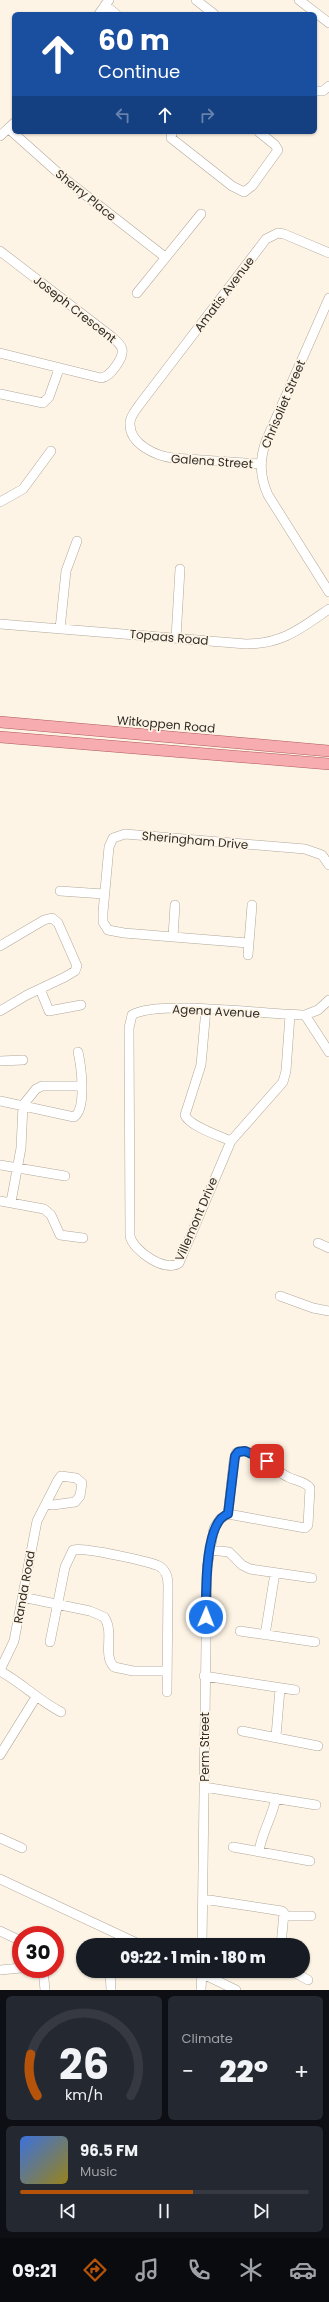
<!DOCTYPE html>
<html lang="en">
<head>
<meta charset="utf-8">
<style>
	:root { --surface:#171b24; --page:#242831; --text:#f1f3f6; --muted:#9ea1a6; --line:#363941; --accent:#b45309 }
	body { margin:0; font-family:Poppins,sans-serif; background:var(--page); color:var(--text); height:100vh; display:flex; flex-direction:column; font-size:15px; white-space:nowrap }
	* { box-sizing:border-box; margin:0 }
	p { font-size:13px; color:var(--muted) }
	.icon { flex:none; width:22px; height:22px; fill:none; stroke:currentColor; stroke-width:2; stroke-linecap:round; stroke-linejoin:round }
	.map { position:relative; height:1990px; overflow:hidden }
	.sheet { display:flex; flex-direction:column; gap:6px; padding:6px; background:#0d0f14; flex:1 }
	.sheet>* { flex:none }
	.hud { position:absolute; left:12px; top:12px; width:305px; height:122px; border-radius:6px; box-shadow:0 1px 3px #0004; background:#1a4fa0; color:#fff; overflow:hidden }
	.speed { position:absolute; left:12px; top:1926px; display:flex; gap:8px; font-size:20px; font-weight:700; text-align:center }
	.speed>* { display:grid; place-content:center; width:52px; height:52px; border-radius:50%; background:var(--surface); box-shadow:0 1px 3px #0004; line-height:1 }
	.speed .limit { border:6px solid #d22; background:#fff; color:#111 }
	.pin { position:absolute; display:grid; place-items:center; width:34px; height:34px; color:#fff; margin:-17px; border-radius:8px; box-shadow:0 2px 6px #0006 }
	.me { position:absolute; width:44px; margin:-22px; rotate:1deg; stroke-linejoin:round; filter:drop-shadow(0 0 3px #0008) }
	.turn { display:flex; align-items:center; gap:14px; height:84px; padding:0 20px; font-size:18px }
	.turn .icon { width:52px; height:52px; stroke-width:2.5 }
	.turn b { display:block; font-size:28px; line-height:34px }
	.lanes { display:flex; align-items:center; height:38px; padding:0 20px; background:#0003; justify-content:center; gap:20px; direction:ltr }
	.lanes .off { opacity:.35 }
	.big { font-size:30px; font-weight:800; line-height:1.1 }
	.sheet .widget { flex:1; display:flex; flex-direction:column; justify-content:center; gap:6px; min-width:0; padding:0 14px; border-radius:6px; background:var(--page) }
	.sheet .dial { align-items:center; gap:0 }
	.dial svg { height:104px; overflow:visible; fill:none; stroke:var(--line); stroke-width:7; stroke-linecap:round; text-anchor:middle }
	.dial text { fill:var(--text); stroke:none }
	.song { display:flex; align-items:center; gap:12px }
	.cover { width:48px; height:48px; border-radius:6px; background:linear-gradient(135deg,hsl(220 70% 55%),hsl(50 70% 35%)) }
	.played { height:4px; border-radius:2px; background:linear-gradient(90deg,var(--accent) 60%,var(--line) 60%) }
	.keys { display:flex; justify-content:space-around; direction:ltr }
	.heat { display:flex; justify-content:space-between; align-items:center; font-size:22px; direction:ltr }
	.sheet .tiles { flex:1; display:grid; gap:6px; grid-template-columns:1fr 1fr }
	.widget:last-child { grid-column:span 2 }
	.trip { position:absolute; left:76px; top:1938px; width:234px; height:40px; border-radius:20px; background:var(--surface); box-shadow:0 1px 3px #0004; font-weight:800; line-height:40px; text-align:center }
	.dock { display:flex; height:64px; justify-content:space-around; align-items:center; background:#090b0e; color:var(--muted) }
	.dock .icon { width:28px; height:28px }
	.dock .selected { color:var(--accent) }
	.dock b { font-size:18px; color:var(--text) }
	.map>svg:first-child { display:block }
</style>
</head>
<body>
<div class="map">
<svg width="329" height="1990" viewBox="0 0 329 1990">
	<rect width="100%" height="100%" fill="#fef4e5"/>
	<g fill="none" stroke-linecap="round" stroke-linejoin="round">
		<g stroke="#b1a79a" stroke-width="10">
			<path id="minor" d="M196,0L214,14
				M299,0L329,23
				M105,5L116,14
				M99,14L109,0
				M315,91H323L329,86
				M9,129L65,179L165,257
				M172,132L171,138L232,186L244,192L252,186L278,150L275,145L259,132
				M0,136L14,123
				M0,251L112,337C116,341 121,344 122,349C124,358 110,377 101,378L0,353
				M137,293L201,214
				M329,298L266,441C259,461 260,477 268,495L329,592
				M0,394L43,403L49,397L59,369
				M260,464L173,458C156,456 129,444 130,423C130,416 136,410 140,404L266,239L278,233L284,234L329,253
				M0,502L23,489L51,451
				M0,624L246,644C282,644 300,629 329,609
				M60,629L66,571L77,541
				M176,638L180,569
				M60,891L104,894
				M173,937L175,905
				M248,943L124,933L108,930L103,922V912L109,847L113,838L125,834L305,849L322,855L329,865
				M0,946L44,920L52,918L58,923L77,966L75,971L65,977L27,995L0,1011
				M248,955L252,905
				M40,989L49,1011L81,1005
				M206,1009L201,1065L185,1115C189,1126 220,1136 231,1141
				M290,1015L286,1071L283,1082L231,1141L179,1263C166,1273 133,1251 130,1236L129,1028L132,1015C156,999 270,1015 305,1015L318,1010L329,1000
				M305,1015L329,1052
				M0,1061L23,1060
				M0,1101L74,1117C87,1109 81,1065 78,1052
				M0,1165L65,1176
				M0,1201L44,1209L51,1215L60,1235L83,1238
				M11,1202L21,1148L23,1105L36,1089L42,1086H81
				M318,1243L329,1248
				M280,1296L313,1308L329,1311
				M210,1550L229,1552L242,1565L250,1569L312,1578
				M22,1597L90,1611L104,1617C115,1632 102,1655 114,1667L133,1671H167
				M240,1631L315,1642
				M265,1635L275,1573
				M50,1642L65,1567L73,1550C84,1547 147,1561 159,1566C166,1570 168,1578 168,1585L167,1692
				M0,1670L14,1641L37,1521L58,1480L61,1476L76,1478L82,1483L80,1496L75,1502L53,1505L46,1504
				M0,1671C22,1683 38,1700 61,1712
				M204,1676L295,1690
				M242,1731L318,1746
				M276,1736L280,1689
				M0,1755L36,1697
				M204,1787L316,1805
				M0,1838L22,1848
				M233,1847L310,1861
				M259,1851C262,1832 272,1818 276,1798
				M0,1879L141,1945
				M203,1899L282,1911L284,1913L281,1945
				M284,1916H311
				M0,1931L21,1941
				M202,1945L207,1568L214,1528L220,1519L228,1514L305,1528L308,1525L310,1488C305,1481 295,1481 288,1477C271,1469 261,1451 240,1451L236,1453L234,1460L228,1514
				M43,1969L45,1990
				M0,1970L21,1968
				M110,1971L111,1990
				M197,1971L236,1990
				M292,1971L308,1980
				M201,1990L202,1971"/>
		</g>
		<g stroke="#ae5b5e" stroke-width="12">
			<path id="major" d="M0,722L329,751
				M0,737L329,764"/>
		</g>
		<use href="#minor" stroke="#fff" stroke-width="9"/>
		<use href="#major" stroke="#f7acb0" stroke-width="11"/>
	</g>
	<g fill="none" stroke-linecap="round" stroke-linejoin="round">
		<g stroke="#114b97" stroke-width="10">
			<path id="route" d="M206,1617C206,1595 204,1521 228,1514L235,1456L238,1452L245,1451L267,1461"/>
		</g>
		<use href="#route" stroke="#1a73e8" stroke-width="7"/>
	</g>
	<g text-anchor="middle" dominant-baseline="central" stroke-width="3.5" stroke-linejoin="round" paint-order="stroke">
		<g font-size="12" fill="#2f2c26" stroke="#fef4e5">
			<text transform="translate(86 195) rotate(39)">Sherry Place</text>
			<text transform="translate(224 294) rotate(-53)">Amatis Avenue</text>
			<text transform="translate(75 309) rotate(38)">Joseph Crescent</text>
			<text transform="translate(283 404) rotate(-67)">Chrisoliet Street</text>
			<text transform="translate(212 461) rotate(4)">Galena Street</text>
			<text transform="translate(169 637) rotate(5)">Topaas Road</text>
			<text transform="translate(166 724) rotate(5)">Witkoppen Road</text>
			<text transform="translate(195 840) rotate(5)">Sheringham Drive</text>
			<text transform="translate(216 1011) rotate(3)">Agena Avenue</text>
			<text transform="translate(196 1219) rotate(-67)">Villemont Drive</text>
			<text transform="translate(24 1587) rotate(-80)">Randa Road</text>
			<text transform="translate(204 1747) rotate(-90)">Perm Street</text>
		</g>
	</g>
</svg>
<div class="speed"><div class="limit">30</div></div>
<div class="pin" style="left:267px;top:1461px;background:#d93025"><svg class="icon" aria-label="arrive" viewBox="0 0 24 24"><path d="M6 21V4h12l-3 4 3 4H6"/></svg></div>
<svg class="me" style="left:206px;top:1617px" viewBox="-20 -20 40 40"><circle r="17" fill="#1a73e8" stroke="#fff" stroke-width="3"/><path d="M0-11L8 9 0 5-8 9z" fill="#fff"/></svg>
<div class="trip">09:22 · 1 min · 180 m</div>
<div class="hud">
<div class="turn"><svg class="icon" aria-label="ahead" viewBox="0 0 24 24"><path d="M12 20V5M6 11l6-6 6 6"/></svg><div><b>60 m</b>Continue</div></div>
<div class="lanes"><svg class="icon off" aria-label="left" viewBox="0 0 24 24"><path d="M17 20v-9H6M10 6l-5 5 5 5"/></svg><svg class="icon" aria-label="ahead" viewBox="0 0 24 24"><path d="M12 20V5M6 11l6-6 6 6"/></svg><svg class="icon off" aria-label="right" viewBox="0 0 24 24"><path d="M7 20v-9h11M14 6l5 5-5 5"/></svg></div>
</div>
</div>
<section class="sheet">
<div class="tiles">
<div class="widget dial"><svg viewBox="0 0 100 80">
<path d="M14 69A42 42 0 1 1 86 69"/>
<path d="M14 69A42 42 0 0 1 9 37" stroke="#b45309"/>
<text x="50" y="56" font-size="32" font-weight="700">26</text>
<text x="50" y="72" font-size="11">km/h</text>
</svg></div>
<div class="widget"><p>Climate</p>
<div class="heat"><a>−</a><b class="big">22°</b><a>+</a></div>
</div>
<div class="widget">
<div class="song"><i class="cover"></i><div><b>96.5 FM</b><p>Music</p></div></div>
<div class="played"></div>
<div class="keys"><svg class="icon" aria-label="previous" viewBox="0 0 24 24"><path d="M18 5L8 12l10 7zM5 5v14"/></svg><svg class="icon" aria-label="pause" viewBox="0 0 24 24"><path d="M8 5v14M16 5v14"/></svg><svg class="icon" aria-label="next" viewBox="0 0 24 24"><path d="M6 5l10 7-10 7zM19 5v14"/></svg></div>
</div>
</div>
</section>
<nav class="dock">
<b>09:21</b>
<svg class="icon selected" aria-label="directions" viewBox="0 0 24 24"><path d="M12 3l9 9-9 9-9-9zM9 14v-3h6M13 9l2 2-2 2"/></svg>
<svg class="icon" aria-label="music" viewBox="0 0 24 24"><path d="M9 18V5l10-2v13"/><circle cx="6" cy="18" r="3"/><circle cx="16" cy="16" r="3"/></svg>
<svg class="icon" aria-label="phone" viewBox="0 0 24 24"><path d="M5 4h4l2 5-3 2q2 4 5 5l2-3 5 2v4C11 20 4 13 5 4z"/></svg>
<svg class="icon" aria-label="climate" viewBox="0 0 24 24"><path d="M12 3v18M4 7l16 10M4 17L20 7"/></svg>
<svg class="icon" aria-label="car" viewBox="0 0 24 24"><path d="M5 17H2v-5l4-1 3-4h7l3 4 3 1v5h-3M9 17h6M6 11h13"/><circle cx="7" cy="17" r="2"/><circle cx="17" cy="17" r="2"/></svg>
</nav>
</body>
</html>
